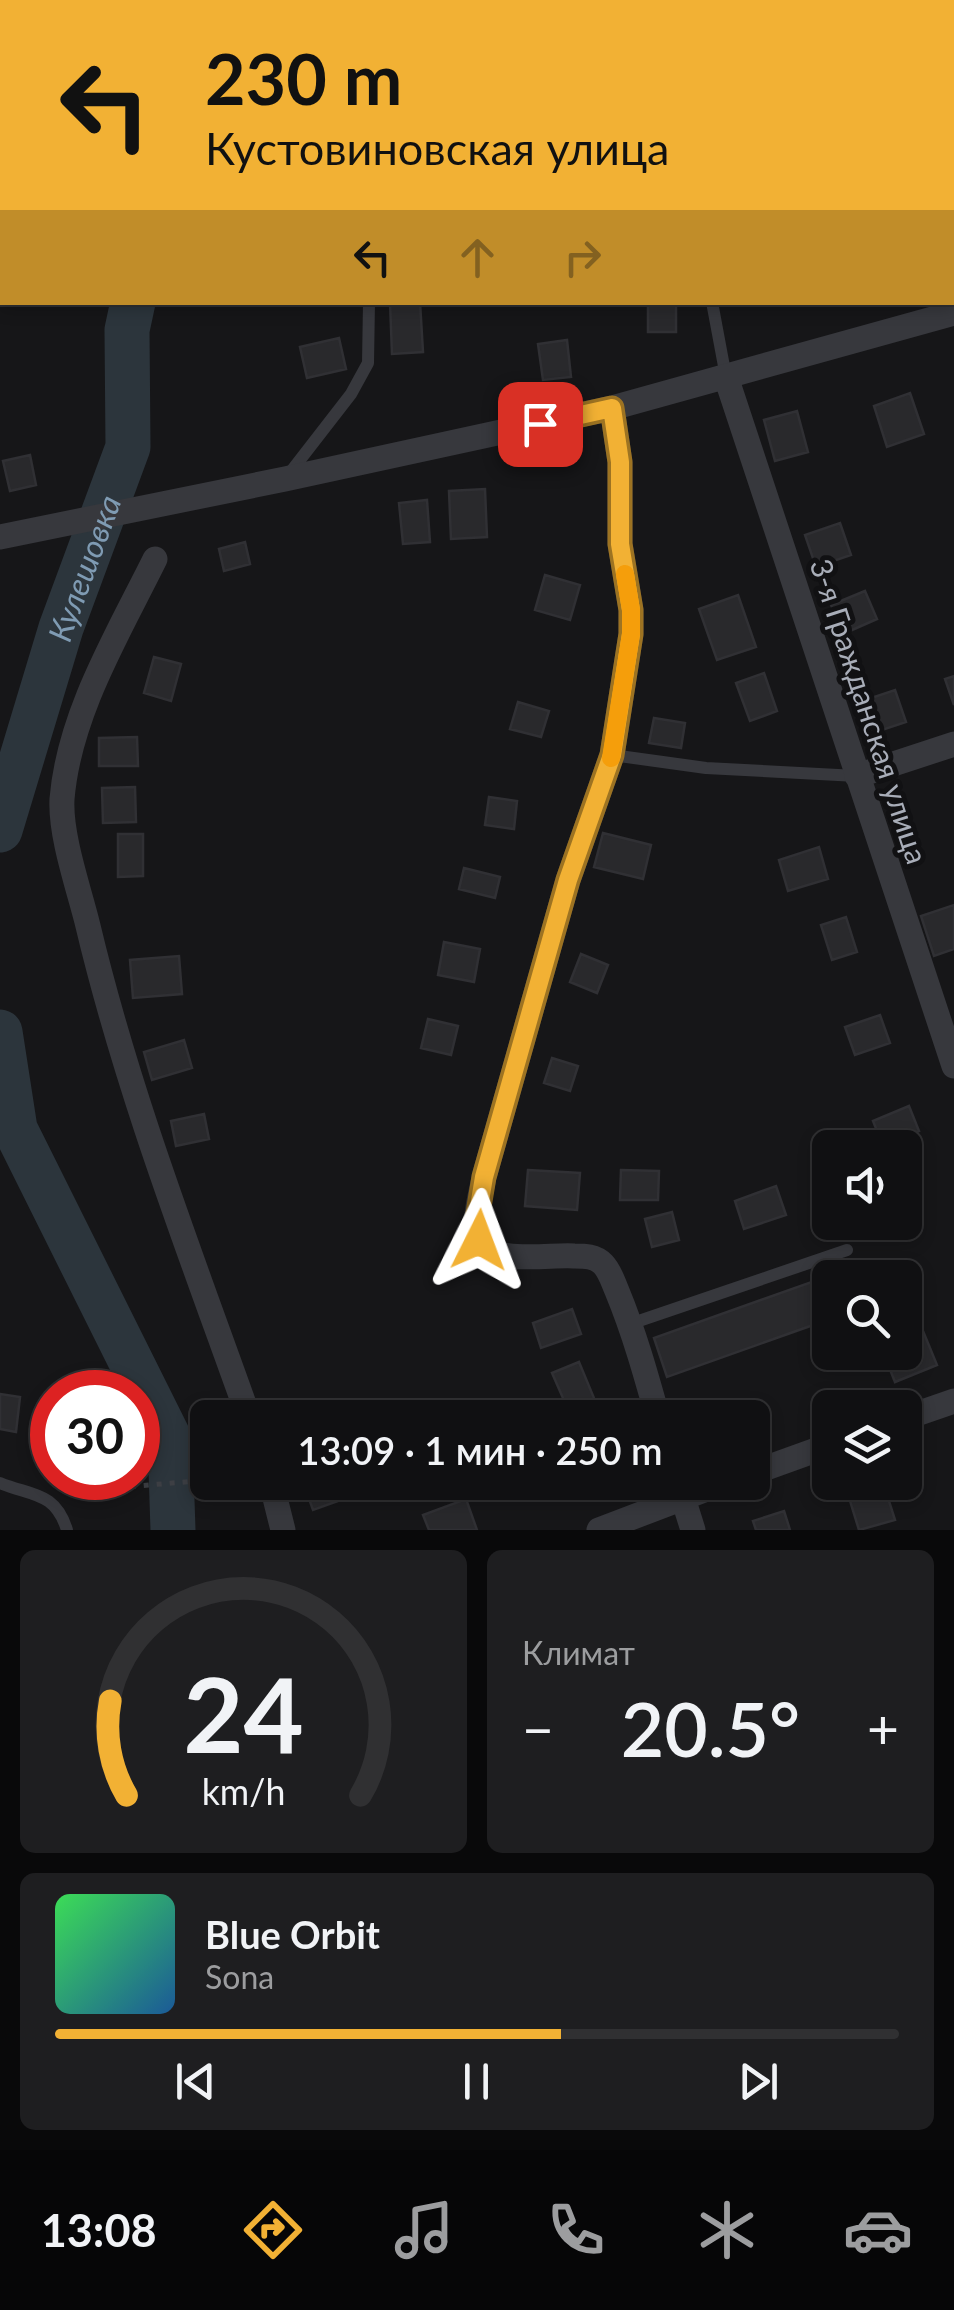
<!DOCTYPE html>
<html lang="ru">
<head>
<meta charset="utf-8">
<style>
	:root { --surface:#101012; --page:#1e1e20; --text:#f1f3f6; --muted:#9c9d9f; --line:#303032; --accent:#f2b134 }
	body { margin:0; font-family:Lato,sans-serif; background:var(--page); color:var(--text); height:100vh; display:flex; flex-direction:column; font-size:38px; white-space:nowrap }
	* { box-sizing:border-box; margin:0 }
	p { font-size:32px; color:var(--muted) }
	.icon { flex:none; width:55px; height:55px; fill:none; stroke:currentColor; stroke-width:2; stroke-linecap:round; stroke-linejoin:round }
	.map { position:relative; height:1530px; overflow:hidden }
	.sheet { display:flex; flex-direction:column; gap:20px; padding:20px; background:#09090a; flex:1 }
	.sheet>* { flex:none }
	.banner { position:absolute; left:0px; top:0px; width:955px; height:305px; box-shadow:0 5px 15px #0003,0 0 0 2px var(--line); background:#f2b134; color:#111; overflow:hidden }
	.fabs { position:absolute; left:812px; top:1130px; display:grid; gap:20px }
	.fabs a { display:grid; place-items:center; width:110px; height:110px; border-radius:15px; background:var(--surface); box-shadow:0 5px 15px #0003,0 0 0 2px var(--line); font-size:50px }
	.speed { position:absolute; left:30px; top:1370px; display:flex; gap:20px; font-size:50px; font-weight:700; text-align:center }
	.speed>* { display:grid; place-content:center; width:130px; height:130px; border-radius:50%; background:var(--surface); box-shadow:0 5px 15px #0003,0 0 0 2px var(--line); line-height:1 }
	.speed .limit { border:15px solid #d22; background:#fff; color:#111 }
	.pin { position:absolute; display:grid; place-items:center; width:85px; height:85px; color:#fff; margin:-42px; border-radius:20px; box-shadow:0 5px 15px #0006 }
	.me { position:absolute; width:110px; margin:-55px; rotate:3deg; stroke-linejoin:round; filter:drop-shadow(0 0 8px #0008) }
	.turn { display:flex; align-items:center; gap:35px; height:210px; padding:0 40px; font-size:45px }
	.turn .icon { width:130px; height:130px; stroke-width:2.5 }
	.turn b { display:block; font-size:70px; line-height:85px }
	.lanes { display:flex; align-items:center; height:95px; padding:0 40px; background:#0003; justify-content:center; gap:50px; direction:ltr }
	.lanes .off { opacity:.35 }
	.big { font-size:75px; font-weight:600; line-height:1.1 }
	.sheet .card { flex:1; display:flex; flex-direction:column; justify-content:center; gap:15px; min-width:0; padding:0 35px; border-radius:15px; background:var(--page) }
	.sheet .dial { align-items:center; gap:0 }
	.dial svg { height:260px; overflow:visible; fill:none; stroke:var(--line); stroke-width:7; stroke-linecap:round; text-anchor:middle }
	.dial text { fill:var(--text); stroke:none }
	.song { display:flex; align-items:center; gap:30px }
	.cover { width:120px; height:120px; border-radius:15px; background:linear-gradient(135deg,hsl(130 70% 55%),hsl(210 70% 35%)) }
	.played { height:10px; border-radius:5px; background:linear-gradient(90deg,var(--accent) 60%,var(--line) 60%) }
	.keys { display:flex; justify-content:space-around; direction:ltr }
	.heat { display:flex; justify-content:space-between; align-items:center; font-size:55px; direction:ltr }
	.sheet .tiles { flex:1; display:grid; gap:20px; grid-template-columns:1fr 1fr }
	.card:last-child { grid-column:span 2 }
	.trip { position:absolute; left:190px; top:1400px; width:580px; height:100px; border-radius:15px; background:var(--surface); box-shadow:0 5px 15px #0003,0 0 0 2px var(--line); font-weight:600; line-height:100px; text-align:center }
	.tab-bar { display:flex; height:160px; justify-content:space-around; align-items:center; background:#060607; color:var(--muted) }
	.tab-bar .icon { width:70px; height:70px }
	.tab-bar .active { color:var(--accent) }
	.tab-bar b { font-size:45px; color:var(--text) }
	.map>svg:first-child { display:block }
</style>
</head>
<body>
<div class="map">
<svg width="954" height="1530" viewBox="0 0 954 1530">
	<rect width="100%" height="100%" fill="#161618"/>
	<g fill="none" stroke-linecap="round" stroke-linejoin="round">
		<g stroke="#2c353c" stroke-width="45">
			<path d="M236,2L237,0"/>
			<path id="s1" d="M0,830L61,628L128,447L127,330L133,302"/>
			<path d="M0,1032L15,1129L170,1440L173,1530"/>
		</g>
	</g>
	<path fill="#29292c" stroke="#303034" stroke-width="2.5" d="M619,0H662L663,2H615Z
		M0,198H2V258H0Z
		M390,302H420L423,352L392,354Z
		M648,302H676V332H648Z
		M339,338L346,369L307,378L300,347Z
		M567,340L571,377L543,380L538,344Z
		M910,393L924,434L887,447L874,406Z
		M797,411L808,452L775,461L764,420Z
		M30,455L36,485L10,491L3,461Z
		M485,489L487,537L451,539L449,491Z
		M427,500L430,542L403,544L399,503Z
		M840,523L851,555L816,567L805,535Z
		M245,542L250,564L224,571L219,549Z
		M545,575L580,585L570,620L535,610Z
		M865,591L877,619L843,634L831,605Z
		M738,595L756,647L717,660L699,609Z
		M154,657L181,664L171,701L144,693Z
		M764,673L777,711L750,721L736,683Z
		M954,676V705L945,679Z
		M895,690L906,722L870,734L859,702Z
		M518,702L549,711L541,737L510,729Z
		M654,718L685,723L681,748L649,743Z
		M137,737L138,766H99V738Z
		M135,787L136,822L103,823L102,788Z
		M489,797L517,801L514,829L485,825Z
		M603,833L651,845L643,879L594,867Z
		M118,834H143V876L118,877Z
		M819,847L828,879L788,891L779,860Z
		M464,868L500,877L495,898L459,889Z
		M954,905V949L934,956L921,916Z
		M846,917L857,952L832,960L821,925Z
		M444,942L480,949L474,982L438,975Z
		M581,954L608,965L597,993L570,982Z
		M179,956L182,994L133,998L130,960Z
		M880,1015L890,1043L855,1055L845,1027Z
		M428,1019L458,1026L451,1055L421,1048Z
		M184,1040L192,1068L152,1080L144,1052Z
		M552,1058L578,1066L570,1091L544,1083Z
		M909,1106L919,1131L883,1146L873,1121Z
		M204,1114L209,1139L176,1146L171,1121Z
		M528,1170L580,1173L577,1210L525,1206Z
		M621,1170L659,1171L658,1200H620Z
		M776,1186L786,1215L744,1229L735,1201Z
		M672,1212L679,1240L652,1247L645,1219Z
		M820,1279L830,1309V1319L667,1377L654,1338Z
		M572,1309L581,1334L541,1348L533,1323Z
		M923,1331L937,1365L895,1382L883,1352H905V1338Z
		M579,1362L596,1403L570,1414L552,1373Z
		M0,1394L20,1397L16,1432L0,1429Z
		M303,1482H331L338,1501L313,1510Z
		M873,1482H883L895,1520L859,1530L847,1491Z
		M466,1499L477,1530H429L423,1515Z
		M784,1511L790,1530H756L753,1521Z"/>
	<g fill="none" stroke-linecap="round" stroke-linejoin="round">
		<path stroke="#3d3f44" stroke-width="5" stroke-dasharray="5 8" stroke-linecap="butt" d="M66,1492L208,1480"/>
		<path stroke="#37383d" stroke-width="12" d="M586,0L587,2
			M336,2L338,0
			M515,2L518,0
			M0,166H2
			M0,271L2,270
			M712,302L726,377
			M289,474L351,394L368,363L369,302
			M612,755L706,768L857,776
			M630,1324L847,1250
			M0,1483C31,1496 55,1491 67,1530"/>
		<path stroke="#37383d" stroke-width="25" d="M726,377L954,1066
			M612,408L620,462V544L631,610V634L612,755L568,880L484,1177C481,1195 472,1221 479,1239C490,1266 550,1254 574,1256C585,1256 595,1256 603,1264C610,1271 613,1282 617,1291C634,1332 646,1375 658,1418
			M0,537L285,479L612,408L954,313
			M155,559C118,634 69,714 62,799C60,836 79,889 88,926C128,1094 191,1255 249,1418
			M857,776L954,744
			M905,1418L954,1401
			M752,1473L830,1445
			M271,1482L283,1530
			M678,1482L693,1530
			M599,1530L725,1482"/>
	</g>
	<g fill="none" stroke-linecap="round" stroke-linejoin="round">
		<g stroke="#9d7322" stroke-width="25">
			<path id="route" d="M479,1240L477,1219L484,1177L568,880L612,755L631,634V610L620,544V462L612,408L540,424"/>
		</g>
		<use href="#route" stroke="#f2b134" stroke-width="18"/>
		<path stroke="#f59e0b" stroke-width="18" d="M611,758L631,634V610L625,574"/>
	</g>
	<g text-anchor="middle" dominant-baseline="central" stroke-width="10" stroke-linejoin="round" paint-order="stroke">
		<g font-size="30" fill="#a8adb8" stroke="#111113">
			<text transform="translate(870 711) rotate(72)">3-я Гражданская улица</text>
		</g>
		<g font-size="32" font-style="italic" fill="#7f9bb3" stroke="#111113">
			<text stroke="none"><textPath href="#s1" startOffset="275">Кулешовка</textPath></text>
		</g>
	</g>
</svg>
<div class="fabs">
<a><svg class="icon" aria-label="sound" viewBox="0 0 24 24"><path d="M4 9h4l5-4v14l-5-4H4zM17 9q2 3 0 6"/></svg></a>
<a><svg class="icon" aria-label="search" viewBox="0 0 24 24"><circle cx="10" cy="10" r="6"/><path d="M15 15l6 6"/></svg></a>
<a><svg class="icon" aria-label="layers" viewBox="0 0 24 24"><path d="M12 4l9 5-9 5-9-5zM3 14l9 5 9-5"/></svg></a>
</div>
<div class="speed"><div class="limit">30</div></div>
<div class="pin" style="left:540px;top:424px;background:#d93025"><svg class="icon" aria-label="arrive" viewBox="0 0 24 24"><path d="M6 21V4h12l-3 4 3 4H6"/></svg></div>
<svg class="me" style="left:479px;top:1240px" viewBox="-20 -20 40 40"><path d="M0-17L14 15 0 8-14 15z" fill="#f2b134" stroke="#fff" stroke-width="4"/></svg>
<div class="trip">13:09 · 1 мин · 250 m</div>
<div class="banner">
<div class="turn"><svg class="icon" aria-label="left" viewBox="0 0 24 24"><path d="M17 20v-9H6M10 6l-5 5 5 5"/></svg><div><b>230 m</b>Кустовиновская улица</div></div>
<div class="lanes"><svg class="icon" aria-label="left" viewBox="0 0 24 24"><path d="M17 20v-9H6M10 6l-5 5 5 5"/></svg><svg class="icon off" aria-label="ahead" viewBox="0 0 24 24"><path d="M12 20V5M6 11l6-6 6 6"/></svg><svg class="icon off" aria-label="right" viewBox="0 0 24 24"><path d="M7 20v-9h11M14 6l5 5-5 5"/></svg></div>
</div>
</div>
<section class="sheet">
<div class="tiles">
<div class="card dial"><svg viewBox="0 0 100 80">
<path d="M14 69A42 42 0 1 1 86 69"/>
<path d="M14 69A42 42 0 0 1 9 40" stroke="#f2b134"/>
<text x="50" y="56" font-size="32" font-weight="700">24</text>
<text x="50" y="72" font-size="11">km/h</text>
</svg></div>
<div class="card"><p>Климат</p>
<div class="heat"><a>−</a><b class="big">20.5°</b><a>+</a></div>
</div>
<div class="card">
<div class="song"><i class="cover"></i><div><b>Blue Orbit</b><p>Sona</p></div></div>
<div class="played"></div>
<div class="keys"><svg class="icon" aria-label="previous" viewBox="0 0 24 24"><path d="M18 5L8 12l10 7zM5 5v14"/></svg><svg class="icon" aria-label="pause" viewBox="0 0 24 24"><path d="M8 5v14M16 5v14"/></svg><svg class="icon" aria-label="next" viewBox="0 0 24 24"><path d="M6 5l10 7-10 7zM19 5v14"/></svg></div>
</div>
</div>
</section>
<nav class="tab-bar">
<b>13:08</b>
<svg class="icon active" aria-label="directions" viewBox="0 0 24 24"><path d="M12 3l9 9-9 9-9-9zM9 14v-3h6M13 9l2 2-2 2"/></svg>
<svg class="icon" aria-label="music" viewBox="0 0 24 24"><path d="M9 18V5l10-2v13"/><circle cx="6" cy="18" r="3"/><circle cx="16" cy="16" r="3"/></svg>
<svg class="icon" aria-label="phone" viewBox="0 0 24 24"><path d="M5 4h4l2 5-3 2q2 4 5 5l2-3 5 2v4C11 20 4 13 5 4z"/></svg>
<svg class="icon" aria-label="climate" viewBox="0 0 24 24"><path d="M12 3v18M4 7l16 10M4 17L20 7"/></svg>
<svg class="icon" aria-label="car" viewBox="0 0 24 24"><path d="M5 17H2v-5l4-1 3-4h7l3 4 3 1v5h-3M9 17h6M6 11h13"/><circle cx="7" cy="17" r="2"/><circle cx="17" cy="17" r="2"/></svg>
</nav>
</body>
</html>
